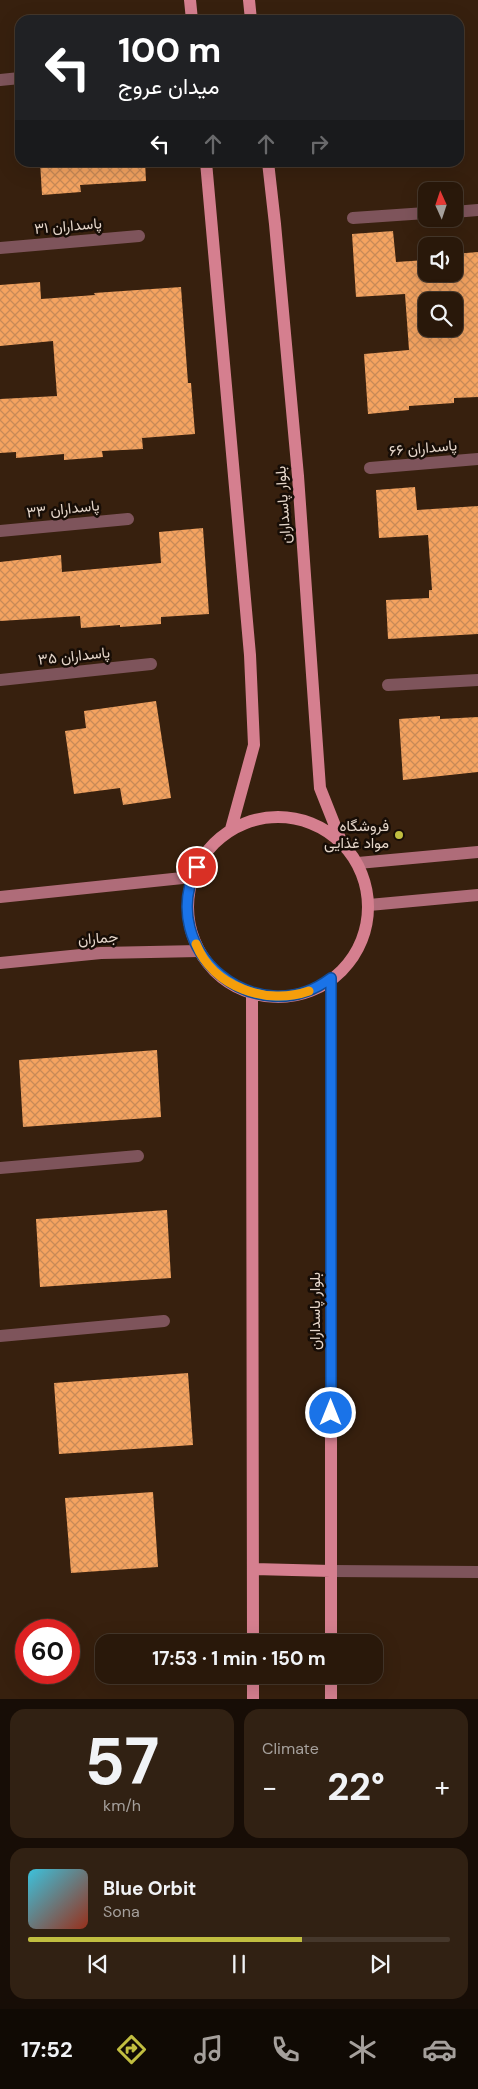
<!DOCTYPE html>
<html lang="en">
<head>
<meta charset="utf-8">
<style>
	:root { --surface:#29180a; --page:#312113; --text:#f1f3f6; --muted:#a5a09c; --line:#45372b; --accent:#c1be40 }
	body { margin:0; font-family:"DM Sans",Vazirmatn,sans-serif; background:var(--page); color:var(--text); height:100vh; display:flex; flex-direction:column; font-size:19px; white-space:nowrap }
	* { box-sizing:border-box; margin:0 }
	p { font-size:16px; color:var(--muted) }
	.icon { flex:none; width:28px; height:28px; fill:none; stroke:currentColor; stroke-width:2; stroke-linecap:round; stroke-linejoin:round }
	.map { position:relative; height:1699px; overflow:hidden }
	.side { display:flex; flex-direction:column; gap:10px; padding:10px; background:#170d06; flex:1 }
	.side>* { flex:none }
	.hud { position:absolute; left:15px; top:15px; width:449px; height:152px; border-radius:15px; box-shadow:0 5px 20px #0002,0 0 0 1px var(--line); background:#202124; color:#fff; overflow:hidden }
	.needle { width:32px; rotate:357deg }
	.fabs { position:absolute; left:418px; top:182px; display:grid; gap:10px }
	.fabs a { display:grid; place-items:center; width:45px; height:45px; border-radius:10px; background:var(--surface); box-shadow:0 5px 20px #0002,0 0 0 1px var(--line); font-size:25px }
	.speed { position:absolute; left:15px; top:1619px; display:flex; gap:10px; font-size:25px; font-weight:700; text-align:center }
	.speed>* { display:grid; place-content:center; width:65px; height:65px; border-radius:50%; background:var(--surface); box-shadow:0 5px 20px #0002,0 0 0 1px var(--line); line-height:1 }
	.speed .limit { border:8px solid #d22; background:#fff; color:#111 }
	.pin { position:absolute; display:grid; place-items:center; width:42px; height:42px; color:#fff; margin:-21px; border:2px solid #fff; border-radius:50%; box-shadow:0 1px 5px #0007 }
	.me { position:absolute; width:55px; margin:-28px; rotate:0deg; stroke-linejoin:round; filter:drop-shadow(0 0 4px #0008) }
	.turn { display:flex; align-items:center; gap:18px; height:105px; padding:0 20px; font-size:22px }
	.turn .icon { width:65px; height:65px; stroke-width:2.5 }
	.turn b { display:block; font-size:35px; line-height:42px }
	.lanes { display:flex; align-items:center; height:48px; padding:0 20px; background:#0003; justify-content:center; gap:25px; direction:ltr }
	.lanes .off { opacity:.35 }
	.big { font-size:38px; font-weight:700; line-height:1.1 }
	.side .tile { flex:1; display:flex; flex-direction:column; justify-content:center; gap:8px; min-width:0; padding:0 18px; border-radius:15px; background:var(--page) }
	.side .dial { align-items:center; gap:0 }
	.dial b { font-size:65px; line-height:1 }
	.song { display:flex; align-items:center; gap:15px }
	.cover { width:60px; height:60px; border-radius:8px; background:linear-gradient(135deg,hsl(190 70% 55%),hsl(10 70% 35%)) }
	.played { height:5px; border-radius:2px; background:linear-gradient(90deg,var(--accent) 65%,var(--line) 65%) }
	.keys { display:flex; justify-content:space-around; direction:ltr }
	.heat { display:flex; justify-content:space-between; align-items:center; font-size:28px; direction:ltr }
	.side .tiles { flex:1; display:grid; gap:10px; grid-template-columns:1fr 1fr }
	.tile:last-child { grid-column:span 2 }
	.trip { position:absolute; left:95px; top:1634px; width:288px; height:50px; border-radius:15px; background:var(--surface); box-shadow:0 5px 20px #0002,0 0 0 1px var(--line); font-weight:700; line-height:50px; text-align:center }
	.tabs { display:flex; height:80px; justify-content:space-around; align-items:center; background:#100a04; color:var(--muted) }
	.tabs .icon { width:35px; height:35px }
	.tabs .current { color:var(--accent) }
	.tabs b { font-size:22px; color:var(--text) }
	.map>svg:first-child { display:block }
</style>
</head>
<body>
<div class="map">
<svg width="478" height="1699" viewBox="0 0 478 1699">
	<defs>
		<pattern id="building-cross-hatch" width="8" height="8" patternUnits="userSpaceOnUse" patternTransform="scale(1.25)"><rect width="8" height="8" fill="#f4a360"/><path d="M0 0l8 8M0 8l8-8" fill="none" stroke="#c88a57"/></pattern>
	</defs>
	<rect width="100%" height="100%" fill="#37200e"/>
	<path fill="url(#building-cross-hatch)" fill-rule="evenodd" d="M40,162H145L146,181L80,185L81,192L42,195Z
		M393,231L396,262L426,260V274H454V254L478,252V397L454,398V403L409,406V410L368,414L364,354L409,350L405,294L356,297L352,234ZM426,301H454V329H426Z
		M40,282L41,299L95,295L94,293L181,287L188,383H191L195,434L142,438L143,449L102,451L103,457L64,460V454L16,458V452L0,453V399L57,396L53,341L0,346V285Z
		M415,487L417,510L478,506V634L388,639L386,600L429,598V590H432L428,535L379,538L376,490Z
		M203,528L209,614L161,617V624L120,627V625L81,628L80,616L0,621V562L61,555L62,572L161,563L159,532Z
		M156,701L171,798L123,805L120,788L74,794L65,731L86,728L84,711Z
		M440,716V719L478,717V772L403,780L399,719Z
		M157,1050L161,1117L23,1127L19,1060Z
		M167,1210L171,1278L40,1287L36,1219Z
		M188,1373L193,1445L59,1454L54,1383Z
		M153,1492L158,1567L71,1573L65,1498Z"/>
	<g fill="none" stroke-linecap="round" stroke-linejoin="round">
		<path stroke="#7e545b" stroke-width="12" d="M0,80L20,78
			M454,212L478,210
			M353,218L426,213
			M0,248L139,236
			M370,468L478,459
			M0,531L128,519
			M0,680L151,664
			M388,685L478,680
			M0,1168L138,1156
			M0,1336L164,1321
			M331,1571L478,1572"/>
		<path stroke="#af6c79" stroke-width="12" d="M358,863L478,852
			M0,897L192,877
			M369,905L478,895
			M0,963L101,953L199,951"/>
		<path stroke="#d57f8f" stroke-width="12" d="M190,0L192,20
			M249,0L251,20
			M206,162L250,655L254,745L231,829
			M268,162L275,224L298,476L320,788L341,841
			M188 907a90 90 0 1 1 180 0a90 90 0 1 1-180 0Z
			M252,994L253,1642
			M253,1569L331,1571
			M331,1642V979
			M253,1675V1699
			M331,1699V1675"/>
	</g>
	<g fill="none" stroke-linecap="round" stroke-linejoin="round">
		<g stroke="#114b97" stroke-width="12">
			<path id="route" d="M197,867C155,951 257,1034 331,978V1413"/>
		</g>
		<use href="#route" stroke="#1a73e8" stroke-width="9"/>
		<path stroke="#f59e0b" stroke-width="9" d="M196,944C213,987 267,1006 309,991"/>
	</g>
	<circle fill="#c1be40" stroke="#170d06" stroke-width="2" cx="399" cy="835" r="5"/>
	<g text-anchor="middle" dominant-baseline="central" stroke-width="5" stroke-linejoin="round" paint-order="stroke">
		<g font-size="15" fill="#e4d5c9" stroke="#170d06">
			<text transform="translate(68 226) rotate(-5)">پاسداران ۳۱</text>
			<text transform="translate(423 448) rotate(-5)">پاسداران ۶۶</text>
			<text transform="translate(283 505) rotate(-94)">بلوار پاسداران</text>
			<text transform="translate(63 509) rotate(-6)">پاسداران ۳۳</text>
			<text transform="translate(74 656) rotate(-6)">پاسداران ۳۵</text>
			<text transform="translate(98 938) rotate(-4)">جماران</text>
			<text transform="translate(315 1311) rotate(-90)">بلوار پاسداران</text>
		</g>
		<g font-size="15" fill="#e4d5c9" stroke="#170d06" text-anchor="end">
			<text x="389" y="826">فروشگاه<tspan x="389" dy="17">مواد غذایی</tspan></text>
		</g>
	</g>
</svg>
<div class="fabs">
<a><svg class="needle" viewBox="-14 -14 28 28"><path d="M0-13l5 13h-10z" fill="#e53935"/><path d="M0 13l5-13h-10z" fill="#a5a09c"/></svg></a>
<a><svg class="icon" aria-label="sound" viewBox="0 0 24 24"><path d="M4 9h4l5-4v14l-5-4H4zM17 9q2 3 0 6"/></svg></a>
<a><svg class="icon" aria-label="search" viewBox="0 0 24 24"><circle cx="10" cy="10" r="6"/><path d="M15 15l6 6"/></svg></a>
</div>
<div class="speed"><div class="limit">60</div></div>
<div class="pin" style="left:197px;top:867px;background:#d93025"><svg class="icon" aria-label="arrive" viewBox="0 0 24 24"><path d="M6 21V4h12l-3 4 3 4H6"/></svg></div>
<svg class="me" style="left:331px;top:1413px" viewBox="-20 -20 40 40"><circle r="17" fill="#1a73e8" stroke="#fff" stroke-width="3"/><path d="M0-11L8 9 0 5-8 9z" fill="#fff"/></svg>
<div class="trip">17:53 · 1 min · 150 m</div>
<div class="hud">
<div class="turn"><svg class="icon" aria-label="left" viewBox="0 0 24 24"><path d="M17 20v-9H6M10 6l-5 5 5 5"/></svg><div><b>100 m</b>میدان عروج</div></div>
<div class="lanes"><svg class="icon" aria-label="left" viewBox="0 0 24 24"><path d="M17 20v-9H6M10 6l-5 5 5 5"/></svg><svg class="icon off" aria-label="ahead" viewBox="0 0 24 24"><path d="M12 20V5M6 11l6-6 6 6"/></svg><svg class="icon off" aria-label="ahead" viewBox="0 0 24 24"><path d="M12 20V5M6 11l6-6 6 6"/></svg><svg class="icon off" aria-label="right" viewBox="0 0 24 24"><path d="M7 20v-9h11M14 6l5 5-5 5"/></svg></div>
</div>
</div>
<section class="side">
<div class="tiles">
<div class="tile dial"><b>57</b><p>km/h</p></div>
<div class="tile"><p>Climate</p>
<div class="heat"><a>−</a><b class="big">22°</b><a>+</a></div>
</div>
<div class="tile">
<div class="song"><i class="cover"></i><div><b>Blue Orbit</b><p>Sona</p></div></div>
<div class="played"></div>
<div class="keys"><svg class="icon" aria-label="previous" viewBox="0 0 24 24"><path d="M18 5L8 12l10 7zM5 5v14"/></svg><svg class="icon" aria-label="pause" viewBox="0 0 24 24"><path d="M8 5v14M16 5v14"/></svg><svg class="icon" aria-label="next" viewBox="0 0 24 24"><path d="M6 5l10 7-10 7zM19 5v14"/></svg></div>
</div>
</div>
</section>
<nav class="tabs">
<b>17:52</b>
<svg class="icon current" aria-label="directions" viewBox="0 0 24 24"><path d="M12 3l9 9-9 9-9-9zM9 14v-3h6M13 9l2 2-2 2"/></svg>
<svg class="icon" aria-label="music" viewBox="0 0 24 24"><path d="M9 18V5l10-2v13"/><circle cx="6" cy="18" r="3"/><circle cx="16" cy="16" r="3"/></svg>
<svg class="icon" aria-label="phone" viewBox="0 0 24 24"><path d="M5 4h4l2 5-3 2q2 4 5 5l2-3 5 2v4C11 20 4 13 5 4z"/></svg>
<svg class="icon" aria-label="climate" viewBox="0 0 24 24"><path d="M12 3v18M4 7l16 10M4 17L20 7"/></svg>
<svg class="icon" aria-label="car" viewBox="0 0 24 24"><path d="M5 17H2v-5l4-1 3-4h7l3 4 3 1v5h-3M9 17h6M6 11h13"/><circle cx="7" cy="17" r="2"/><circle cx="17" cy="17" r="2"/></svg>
</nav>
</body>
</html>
